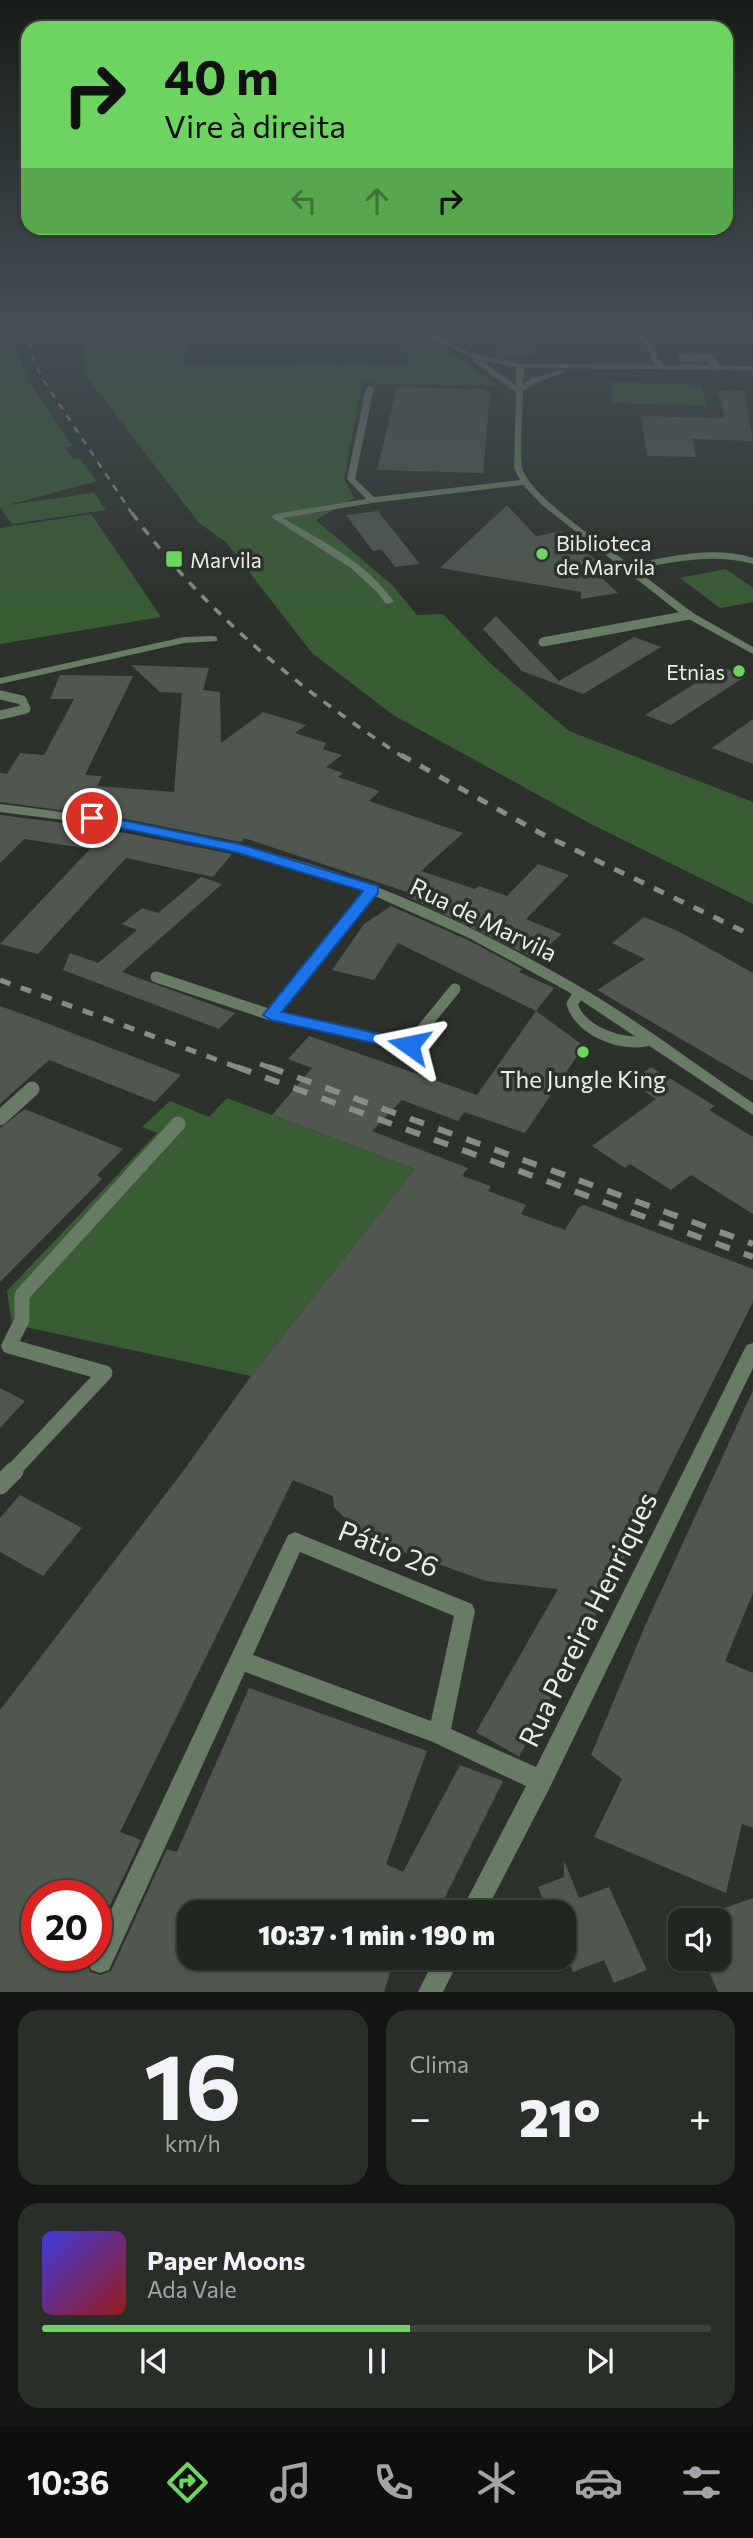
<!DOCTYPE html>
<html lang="pt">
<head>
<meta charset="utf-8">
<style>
	:root { --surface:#212620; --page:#292e29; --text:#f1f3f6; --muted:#a2a5a5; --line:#3e433e; --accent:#6dd361 }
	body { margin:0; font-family:Commissioner,sans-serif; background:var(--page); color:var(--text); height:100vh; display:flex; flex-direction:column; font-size:26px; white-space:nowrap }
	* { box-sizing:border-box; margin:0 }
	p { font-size:23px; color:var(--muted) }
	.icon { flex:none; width:38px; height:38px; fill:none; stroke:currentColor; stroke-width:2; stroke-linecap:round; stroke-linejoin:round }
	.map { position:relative; height:1992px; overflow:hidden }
	.side { display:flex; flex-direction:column; gap:18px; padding:18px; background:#121512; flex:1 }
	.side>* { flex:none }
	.hud { position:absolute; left:21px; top:21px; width:712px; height:214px; border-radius:21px; box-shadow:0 2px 5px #0004,0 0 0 2px var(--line); background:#6dd361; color:#111; overflow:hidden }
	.fabs { position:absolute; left:668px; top:1908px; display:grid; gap:14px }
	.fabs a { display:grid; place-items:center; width:63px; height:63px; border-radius:14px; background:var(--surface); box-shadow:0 2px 5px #0004,0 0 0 2px var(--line); font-size:35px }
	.speed { position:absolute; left:21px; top:1880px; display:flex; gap:14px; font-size:35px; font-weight:700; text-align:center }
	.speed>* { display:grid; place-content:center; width:91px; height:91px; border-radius:50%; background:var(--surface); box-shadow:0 2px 5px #0004,0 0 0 2px var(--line); line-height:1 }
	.speed .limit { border:10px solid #d22; background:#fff; color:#111 }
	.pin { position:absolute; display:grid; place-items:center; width:60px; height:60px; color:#fff; margin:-30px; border:4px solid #fff; border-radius:50%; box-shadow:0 2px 7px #0007 }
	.me { position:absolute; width:77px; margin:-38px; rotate:282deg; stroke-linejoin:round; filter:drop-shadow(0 0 5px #0008) }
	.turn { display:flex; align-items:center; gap:24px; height:147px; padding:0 28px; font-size:32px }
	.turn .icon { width:91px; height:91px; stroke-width:2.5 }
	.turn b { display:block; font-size:49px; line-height:60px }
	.lanes { display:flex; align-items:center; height:66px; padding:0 28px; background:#0003; justify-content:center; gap:35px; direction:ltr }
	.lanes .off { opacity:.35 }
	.big { font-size:52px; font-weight:800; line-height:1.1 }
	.side .card { flex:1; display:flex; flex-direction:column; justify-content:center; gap:10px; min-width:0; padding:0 24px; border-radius:21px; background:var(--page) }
	.side .dial { align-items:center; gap:0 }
	.dial b { font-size:91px; line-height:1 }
	.song { display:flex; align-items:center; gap:21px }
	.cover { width:84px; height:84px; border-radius:10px; background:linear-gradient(135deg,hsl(240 70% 55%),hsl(0 70% 35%)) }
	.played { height:7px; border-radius:4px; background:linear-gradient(90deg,var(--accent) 55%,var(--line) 55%) }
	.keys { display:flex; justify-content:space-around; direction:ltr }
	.heat { display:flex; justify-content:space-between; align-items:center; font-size:38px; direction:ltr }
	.side .tiles { flex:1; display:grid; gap:18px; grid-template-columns:1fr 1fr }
	.card:last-child { grid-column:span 2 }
	.trip { position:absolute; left:177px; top:1900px; width:399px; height:70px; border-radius:21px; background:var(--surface); box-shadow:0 2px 5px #0004,0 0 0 2px var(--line); font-weight:800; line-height:70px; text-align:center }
	.dock { display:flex; height:112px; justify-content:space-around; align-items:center; background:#0d0f0d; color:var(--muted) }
	.dock .icon { width:49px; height:49px }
	.dock .selected { color:var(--accent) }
	.dock b { font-size:32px; color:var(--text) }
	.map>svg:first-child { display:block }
</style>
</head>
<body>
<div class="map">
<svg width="753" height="1992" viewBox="0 0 753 1992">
	<rect width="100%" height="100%" fill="#2c322b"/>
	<path fill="#395c35" d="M0,327H9L28,380L72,446L65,448L72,458L80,459L97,481L8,505L94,493L106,510L12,524L0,507Z
		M84,332L193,335L181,364L409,365L405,344L415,338L465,362L498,386L362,383L344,479L354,498L316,520L392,585L417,615L443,614L490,663L569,731L753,802V904L591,824L393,715L312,653L226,542L199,523L83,372Z
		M508,334L540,354L510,358L479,337Z
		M611,382L702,385L706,406L613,403Z
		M91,514L161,617L0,644V528Z
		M726,569L753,588V602L720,608L680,578Z
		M227,1098L415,1169L251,1376L12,1324L7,1291L157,1133L142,1127L170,1101L209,1117Z"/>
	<path fill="#50574f" d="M397,387L482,389L490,392L483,473L377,470Z
		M718,390L744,391L753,441L692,439L696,457L647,456L641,416L725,418Z
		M507,505L536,536L562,531L604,567L592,569L618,593L581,599V592L440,568Z
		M378,511L420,564L395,567L382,550L373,551L346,515Z
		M496,616L559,681L634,637L661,647L583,694L522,671L483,629Z
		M131,665L209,668L203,690L220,692L221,743L263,712L306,725L295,733L326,743L323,749L342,755L326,767L343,773L338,777L380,791L369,801L463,833L421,871L475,889L479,886L507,896L538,864L569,875L526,919L562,934L534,958L406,896L410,893L244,838L241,842L126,819L0,802V773L7,774L20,753L44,755L74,699H50L60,675L133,676L85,775L102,776L97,786L174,792L182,693L160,692Z
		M721,667L746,676L671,725L645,715Z
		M753,719V764L712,748Z
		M0,815L95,827L232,854L213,877L126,858L38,954L0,944L90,849L24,839L0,863Z
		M201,877L222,884L122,972L235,1013L219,1029L63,970L70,953L98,963L137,930L122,924L142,908L158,913Z
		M391,906L468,940L522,969L519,972L554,988L536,1011L398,943L374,980L332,970L364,924Z
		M644,917L680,932L753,973V1081L597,990L645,959L612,943Z
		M0,1006L36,1019L181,1075L155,1102L49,1060L0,1104Z
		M536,1011L584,1046L525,1133L464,1112L458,1121L402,1100L372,1131L468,1168L462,1176L491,1186L488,1191L526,1205L521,1214L565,1230L579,1207L584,1205L753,1269V1302L585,1636L519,1757L516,1755L476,1732L558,1589L486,1581L364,1538L334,1507L333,1496L293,1480L120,1832L141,1840L96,1935V1895H37V1955H87L86,1962L90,1972L101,1975L111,1971L167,1849L177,1852L249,1688L427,1751L386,1864L403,1872L460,1765L503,1781L437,1913H189V1958H395L384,1992H0V1710L184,1470L251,1376L415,1169L272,1115L312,1068L288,1059L309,1036L477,1095Z
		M651,1067L715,1106L709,1110L753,1137V1214L691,1175L671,1190L630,1164L625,1168L592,1146L656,1099L630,1082Z
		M25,1109L123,1149L97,1175L102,1179L0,1282V1128Z
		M0,1388L25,1401L0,1428Z
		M753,1390V1593L725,1661L753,1673V1828L742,1824L726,1893L594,1837L622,1779L591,1755L645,1626Z
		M20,1495L82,1528L43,1576L0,1552V1518Z
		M564,1860L579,1898L609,1887L647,1970L614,1983L604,1960L573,1972L564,1948V1913H549L538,1887L564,1877Z
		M753,1898V1992H718L703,1958H719V1910Z"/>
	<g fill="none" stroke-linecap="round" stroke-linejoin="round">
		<path stroke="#687b65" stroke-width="7" d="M682,358L708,357L717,368"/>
		<path stroke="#687b65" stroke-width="9" d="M543,642L689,615
			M0,695L22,700L26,709L0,715"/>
		<path stroke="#687b65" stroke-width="11" d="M156,977L271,1015L409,1045L455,989
			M579,993L572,1004C580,1031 624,1048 650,1040
			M271,1015L372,890"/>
		<path stroke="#687b65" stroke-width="15" d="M0,1118L32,1089
			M12,1472L105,1373L9,1346L22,1320V1295L178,1124"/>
		<path stroke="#687b65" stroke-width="19" d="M0,1485L14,1471"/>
		<path fill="#687b65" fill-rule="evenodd" d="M196,327H327L325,329L342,332L411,329L409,327H417L474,354L520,364L655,365L645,343L620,327C643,326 654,347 662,365L753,366V370L524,368L523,385L532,378L562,370L566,372L538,382L523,391C523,411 519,450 522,467C527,494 606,546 629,564C671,557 712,545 753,558V564C712,553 676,562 635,569L693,613L753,647V654L685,617L542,505L523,485L372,503L283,518C323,542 367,562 394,602L386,604L377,592L351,568L271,517L275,514L366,499L347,479L366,388L370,386L374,388L355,479L374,497L520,480L514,468L516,392L473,362V358L419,333L342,336L319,332L199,329ZM481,360L516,367V385Z
			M213,636L217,637V641L184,643L0,684V678L184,637Z
			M0,804C112,818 225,835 332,871C417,899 499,940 577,985C638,1020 694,1064 753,1103V1115L567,991L469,938L368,893L278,862L189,841L95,824L0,812Z
			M753,1343V1368L549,1789L485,1913H460L526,1786L433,1742L245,1672L109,1970L100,1973L91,1970L88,1961L90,1955H96V1942L288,1535L295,1532L302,1535L472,1604L475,1611L451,1729L536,1767L744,1350L747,1345ZM300,1552L454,1616L431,1721L253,1655Z
			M435,1958H460L443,1992H418Z"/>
		<path stroke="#878c86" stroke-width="2.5" stroke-dasharray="7 7" stroke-linecap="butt" d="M28,327L31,353L42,378L133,515"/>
		<path stroke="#878c86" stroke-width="3.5" stroke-dasharray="9 9" stroke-linecap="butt" d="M132,513C208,616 297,687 403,757"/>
		<path stroke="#878c86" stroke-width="5" stroke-dasharray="11 11" stroke-linecap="butt" d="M401,755L542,834L753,936
			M0,980L242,1069
			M260,1064L274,1069"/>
		<path stroke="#878c86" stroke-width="6" stroke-dasharray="15 15" stroke-linecap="butt" d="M237,1067L753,1257
			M269,1067L753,1244"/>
	</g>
	<linearGradient id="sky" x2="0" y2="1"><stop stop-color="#181c18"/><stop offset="0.54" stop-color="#454f55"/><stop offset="1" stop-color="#454f55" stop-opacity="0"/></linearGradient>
	<rect width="753" height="606" fill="url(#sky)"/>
	<path fill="#1a73e8" stroke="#114b97" stroke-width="2" d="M92,814L243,845L378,886V893L282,1012L415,1042V1049L409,1051L271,1020L263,1015L363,891L235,852L87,821V815Z"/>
	<g fill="#6dd361" stroke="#2c322b" stroke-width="2.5">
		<circle cx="542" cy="554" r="7"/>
		<rect x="165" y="550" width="18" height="18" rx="3.5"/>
		<circle cx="739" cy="671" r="7"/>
		<circle cx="583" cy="1052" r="7"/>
	</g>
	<g text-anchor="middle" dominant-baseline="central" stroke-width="7" stroke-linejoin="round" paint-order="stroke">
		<g font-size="21" fill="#e9ede8" stroke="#2c322b" text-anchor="start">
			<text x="556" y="542">Biblioteca<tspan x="556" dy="24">de Marvila</tspan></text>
			<text x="190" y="559">Marvila</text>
			<text x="725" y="671" text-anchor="end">Etnias</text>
		</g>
		<g font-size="24" fill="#e9ede8" stroke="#2c322b">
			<text transform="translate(484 919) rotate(26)">Rua de Marvila</text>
		</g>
		<g font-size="24" fill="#e9ede8" stroke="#2c322b">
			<text x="583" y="1078">The Jungle King</text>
		</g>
		<g font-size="28" fill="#e9ede8" stroke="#2c322b">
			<text transform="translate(389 1548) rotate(22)">Pátio 26</text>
			<text transform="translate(587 1619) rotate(-64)">Rua Pereira Henriques</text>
		</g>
	</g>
</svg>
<div class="fabs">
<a><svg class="icon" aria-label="sound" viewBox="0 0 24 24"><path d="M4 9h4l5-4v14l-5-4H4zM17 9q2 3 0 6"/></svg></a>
</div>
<div class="speed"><div class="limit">20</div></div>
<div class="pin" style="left:92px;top:818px;background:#d93025"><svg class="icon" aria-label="arrive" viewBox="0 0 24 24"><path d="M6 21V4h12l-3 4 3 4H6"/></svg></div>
<svg class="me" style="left:409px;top:1045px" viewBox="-20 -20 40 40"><path d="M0-17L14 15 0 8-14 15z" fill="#1a73e8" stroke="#fff" stroke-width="4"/></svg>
<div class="trip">10:37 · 1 min · 190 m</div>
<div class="hud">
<div class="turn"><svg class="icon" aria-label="right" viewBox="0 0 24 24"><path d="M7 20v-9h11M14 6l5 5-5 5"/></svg><div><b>40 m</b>Vire à direita</div></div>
<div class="lanes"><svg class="icon off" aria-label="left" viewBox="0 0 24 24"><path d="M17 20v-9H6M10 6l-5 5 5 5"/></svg><svg class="icon off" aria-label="ahead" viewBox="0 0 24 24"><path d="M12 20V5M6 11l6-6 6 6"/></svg><svg class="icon" aria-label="right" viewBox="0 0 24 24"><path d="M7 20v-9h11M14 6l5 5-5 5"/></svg></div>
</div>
</div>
<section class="side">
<div class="tiles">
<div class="card dial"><b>16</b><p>km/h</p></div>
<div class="card"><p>Clima</p>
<div class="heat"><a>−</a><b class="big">21°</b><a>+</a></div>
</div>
<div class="card">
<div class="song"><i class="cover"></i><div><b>Paper Moons</b><p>Ada Vale</p></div></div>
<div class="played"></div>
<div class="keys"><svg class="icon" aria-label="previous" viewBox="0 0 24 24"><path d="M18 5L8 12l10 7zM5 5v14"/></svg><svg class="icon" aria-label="pause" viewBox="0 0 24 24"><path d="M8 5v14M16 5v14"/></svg><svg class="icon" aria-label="next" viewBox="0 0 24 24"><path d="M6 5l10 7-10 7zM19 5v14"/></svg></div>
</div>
</div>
</section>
<nav class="dock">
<b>10:36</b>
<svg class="icon selected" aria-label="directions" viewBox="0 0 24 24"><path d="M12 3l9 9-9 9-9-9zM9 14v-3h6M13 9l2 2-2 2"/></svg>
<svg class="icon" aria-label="music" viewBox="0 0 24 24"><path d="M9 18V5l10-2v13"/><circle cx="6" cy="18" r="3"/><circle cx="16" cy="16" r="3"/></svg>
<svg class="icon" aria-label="phone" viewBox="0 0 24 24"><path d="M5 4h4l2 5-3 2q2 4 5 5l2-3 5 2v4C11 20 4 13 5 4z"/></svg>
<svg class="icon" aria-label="climate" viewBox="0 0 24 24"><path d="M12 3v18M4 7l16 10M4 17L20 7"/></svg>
<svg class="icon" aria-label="car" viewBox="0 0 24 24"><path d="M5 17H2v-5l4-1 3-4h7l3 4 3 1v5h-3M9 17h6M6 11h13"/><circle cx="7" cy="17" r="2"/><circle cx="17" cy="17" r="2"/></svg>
<svg class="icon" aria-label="filters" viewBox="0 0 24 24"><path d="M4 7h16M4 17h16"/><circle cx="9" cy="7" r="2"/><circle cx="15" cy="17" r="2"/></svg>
</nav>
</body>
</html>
